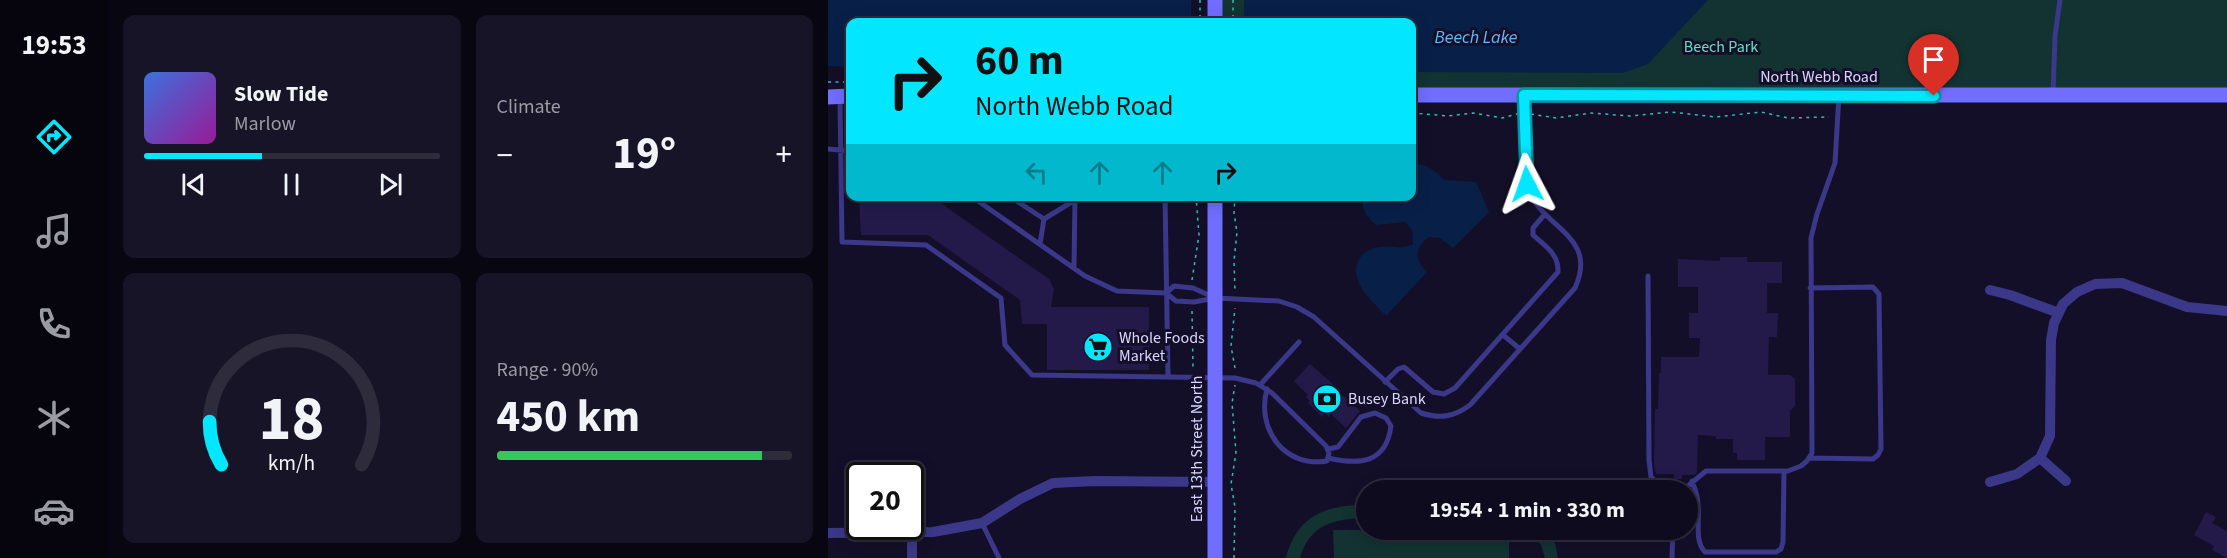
<!DOCTYPE html>
<html lang="en">
<head>
<meta charset="utf-8">
<style>
	:root { --surface:#0e0b1f; --page:#171428; --text:#f1f3f6; --muted:#9b9ba4; --line:#2e2b3d; --accent:#02e7ff }
	body { margin:0; font-family:"Source Sans 3",sans-serif; background:var(--page); color:var(--text); height:100vh; display:flex; flex-direction:column; font-size:22px; white-space:nowrap }
	* { box-sizing:border-box; margin:0 }
	p { font-size:20px; color:var(--muted) }
	.icon { flex:none; width:33px; height:33px; fill:none; stroke:currentColor; stroke-width:2; stroke-linecap:round; stroke-linejoin:round }
	.map { position:relative; flex:1; overflow:hidden }
	.panel { display:flex; flex-direction:column; gap:15px; padding:15px; background:#080611; width:720px }
	.panel>* { flex:none }
	.guide { position:absolute; left:18px; top:18px; width:570px; height:183px; border-radius:12px; box-shadow:0 3px 15px #0003,0 0 0 2px var(--line); background:#02e7ff; color:#111; overflow:hidden }
	.speed { position:absolute; left:18px; top:462px; display:flex; gap:12px; font-size:30px; font-weight:700; text-align:center }
	.speed>* { display:grid; place-content:center; width:78px; height:78px; border-radius:50%; background:var(--surface); box-shadow:0 3px 15px #0003,0 0 0 2px var(--line); line-height:1 }
	.speed .limit { border:3px solid #111; border-radius:9px; background:#fff; color:#111 }
	.pin { position:absolute; display:grid; place-items:center; width:51px; height:51px; color:#fff; margin:-62px -26px; border-radius:50% 50% 50% 0; rotate:-45deg; box-shadow:0 0 6px #0007 }
	.pin .icon { rotate:45deg }
	.me { position:absolute; width:66px; margin:-33px; rotate:356deg; stroke-linejoin:round; filter:drop-shadow(0 0 4px #0008) }
	.turn { display:flex; align-items:center; gap:21px; height:126px; padding:0 30px; font-size:27px }
	.turn .icon { width:78px; height:78px; stroke-width:2.5 }
	.turn b { display:block; font-size:42px; line-height:51px }
	.lanes { display:flex; align-items:center; height:57px; padding:0 30px; background:#0003; justify-content:center; gap:30px; direction:ltr }
	.lanes .off { opacity:.35 }
	.big { font-size:45px; font-weight:700; line-height:1.1 }
	.panel .card { flex:1; display:flex; flex-direction:column; justify-content:center; gap:9px; min-width:0; padding:0 21px; border-radius:12px; background:var(--page) }
	.panel .dial { align-items:center; gap:0 }
	.dial svg { height:156px; overflow:visible; fill:none; stroke:var(--line); stroke-width:7; stroke-linecap:round; text-anchor:middle }
	.dial text { fill:var(--text); stroke:none }
	.song { display:flex; align-items:center; gap:18px }
	.cover { width:72px; height:72px; border-radius:9px; background:linear-gradient(135deg,hsl(220 70% 55%),hsl(300 70% 35%)) }
	.played { height:6px; border-radius:3px; background:linear-gradient(90deg,var(--accent) 40%,var(--line) 40%) }
	.keys { display:flex; justify-content:space-around; direction:ltr }
	.heat { display:flex; justify-content:space-between; align-items:center; font-size:33px; direction:ltr }
	.charge { height:9px; border-radius:4px; background:linear-gradient(90deg,#34c759 90%,var(--line) 0) }
	.panel .tiles { flex:1; display:grid; gap:15px; grid-template-columns:repeat(2,1fr) }
	.trip { position:absolute; left:528px; top:480px; width:342px; height:60px; border-radius:30px; background:var(--surface); box-shadow:0 3px 15px #0003,0 0 0 2px var(--line); font-weight:700; line-height:60px; text-align:center }
	main { display:flex; flex:1; min-height:0 }
	.menu { display:flex; flex-direction:column; width:108px; justify-content:space-around; align-items:center; background:#06040c; color:var(--muted) }
	.menu .icon { width:42px; height:42px }
	.menu .selected { color:var(--accent) }
	.menu b { font-size:27px; color:var(--text) }
	.map>svg:first-child { display:block }
</style>
</head>
<body>
<main>
<nav class="menu">
<b>19:53</b>
<svg class="icon selected" aria-label="directions" viewBox="0 0 24 24"><path d="M12 3l9 9-9 9-9-9zM9 14v-3h6M13 9l2 2-2 2"/></svg>
<svg class="icon" aria-label="music" viewBox="0 0 24 24"><path d="M9 18V5l10-2v13"/><circle cx="6" cy="18" r="3"/><circle cx="16" cy="16" r="3"/></svg>
<svg class="icon" aria-label="phone" viewBox="0 0 24 24"><path d="M5 4h4l2 5-3 2q2 4 5 5l2-3 5 2v4C11 20 4 13 5 4z"/></svg>
<svg class="icon" aria-label="climate" viewBox="0 0 24 24"><path d="M12 3v18M4 7l16 10M4 17L20 7"/></svg>
<svg class="icon" aria-label="car" viewBox="0 0 24 24"><path d="M5 17H2v-5l4-1 3-4h7l3 4 3 1v5h-3M9 17h6M6 11h13"/><circle cx="7" cy="17" r="2"/><circle cx="17" cy="17" r="2"/></svg>
</nav>
<section class="panel">
<div class="tiles">
<div class="card">
<div class="song"><i class="cover"></i><div><b>Slow Tide</b><p>Marlow</p></div></div>
<div class="played"></div>
<div class="keys"><svg class="icon" aria-label="previous" viewBox="0 0 24 24"><path d="M18 5L8 12l10 7zM5 5v14"/></svg><svg class="icon" aria-label="pause" viewBox="0 0 24 24"><path d="M8 5v14M16 5v14"/></svg><svg class="icon" aria-label="next" viewBox="0 0 24 24"><path d="M6 5l10 7-10 7zM19 5v14"/></svg></div>
</div>
<div class="card"><p>Climate</p>
<div class="heat"><a>−</a><b class="big">19°</b><a>+</a></div>
</div>
<div class="card dial"><svg viewBox="0 0 100 80">
<path d="M14 69A42 42 0 1 1 86 69"/>
<path d="M14 69A42 42 0 0 1 8 47" stroke="#02e7ff"/>
<text x="50" y="56" font-size="32" font-weight="700">18</text>
<text x="50" y="72" font-size="11">km/h</text>
</svg></div>
<div class="card"><p>Range · 90%</p><b class="big">450 km</b><div class="charge"></div></div>
</div>
</section>
<div class="map">
<svg width="1399" height="558" viewBox="0 0 1399 558">
	<rect width="100%" height="100%" fill="#130f29"/>
	<path fill="#123331" d="M387,0H1399V94H584V22H387Z
		M538,505V518C507,519 482,523 472,558H458C469,515 498,505 538,505Z
		M505,530H681V558H506Z
		M701,530H719L727,543L730,558H717L713,545Z"/>
	<path fill="#082048" d="M0,0H363V22H22V67L0,66Z
		M416,0H880L820,64L795,73L584,72V22H416Z
		M584,164C598,163 606,170 617,180L648,182L661,212L625,248L612,238L601,237C586,248 586,260 599,272L558,316C549,306 536,295 531,283C522,265 534,248 553,247C569,245 568,251 585,244L584,230L577,222L548,225C539,217 533,209 535,197L584,196Z"/>
	<path fill="#241a4a" d="M98,197L113,202L121,209L221,279L226,289L223,307H321V370H219V324H194L192,300L100,235H33L31,199L89,200Z
		M892,257H919V262H954V283H939V313H950L949,337H941L940,375H962L967,379V406L962,411V437H937V460H909V453H905V439H888V436L870,435L869,472L866,475H854V479H846V474H828L826,464L827,409H830L831,373H833V357H871L872,338H861V313H870V287H850V259L892,261Z
		M482,364L513,391L511,392L532,411L518,428L503,414L501,417L497,413L494,417L480,403L482,401L478,397L480,395L466,381Z
		M1378,512L1388,517L1384,523L1399,531V558L1384,550L1386,546L1366,535Z"/>
	<g fill="none" stroke-linecap="round" stroke-linejoin="round">
		<path stroke="#2bbfb5" stroke-width="1.5" stroke-dasharray="3 4.5" stroke-linecap="butt" d="M372,0V22
			M405,0V22
			M0,82H22
			M584,113L620,116L645,113L674,118L689,114
			M703,114L728,118L763,113L802,116L843,112L888,117L933,112L960,118L1001,117
			M407,196L406,213L409,232L406,261L407,291
			M364,280L371,235L368,196
			M364,311L365,369
			M407,368L403,346L407,308
			M365,386L374,425
			M365,470L373,439
			M406,558L407,507L403,484L408,453L404,403L407,385"/>
		<path stroke="#3b3889" stroke-width="5" d="M1225,95L1227,36L1232,0
			M12,98L14,242L98,245L173,298L177,345L204,375L407,378L428,383L444,393L498,446L501,453L499,461C456,468 428,429 439,389
			M0,149L22,151
			M150,196V201L257,276L289,291L338,293
			M181,196L216,219L212,244
			M337,196L340,376
			M216,219L247,200
			M246,268L247,196
			M820,276L821,460L823,477L836,490
			M385,297L365,288L346,286L338,293L348,301L366,302L387,298L451,301L469,307L486,317L593,413C612,419 626,417 642,405L747,288C772,233 709,228 699,184C693,157 697,123 696,95
			M675,335L692,349
			M557,382L570,369L576,367L605,392L616,394L627,388L730,272C731,254 717,246 705,235V228L717,214
			M432,385L471,342
			M500,449L510,447L533,417L547,413L558,418L563,426C558,464 531,465 500,458
			M981,458L1045,459L1050,455L1053,449L1051,294L1045,287L982,288
			M864,481C867,489 870,496 870,505C872,520 866,541 877,552H948L953,549L955,542L956,471
			M855,490L878,471H960L973,466L979,461L984,453L983,238L989,214L1007,163L1011,95
			M154,523L171,558
			M844,558L845,530"/>
		<path stroke="#3b3889" stroke-width="10" d="M1162,290L1182,295L1231,313
			M1212,458L1238,481
			M1162,482L1189,474L1212,458L1222,436L1223,340L1226,323L1235,304L1249,292L1267,284L1294,283L1359,307L1399,311
			M0,533L105,532L154,523L192,499L225,483L267,481L387,482
			M84,558V532"/>
		<path stroke="#706dff" stroke-width="15" d="M387,0V22
			M584,95H1399
			M0,97L22,96
			M387,196V558"/>
	</g>
	<g fill="none" stroke-linecap="round" stroke-linejoin="round">
		<g stroke="#0196a6" stroke-width="15">
			<path id="route" d="M699,184L696,95L1106,96"/>
		</g>
		<use href="#route" stroke="#02e7ff" stroke-width="10"/>
	</g>
	<defs>
		<g id="supermarket-disc" transform="scale(1.5)"><circle r="9.5" fill="#02e7ff" stroke="#130f29"/><path d="M-6-5.5h2.5l.6 2H6L4.5 2H-2.5L-4.4-4H-6ZM-1.5 3.2a1.3 1.3 0 1 0 .1 0ZM3 3.2a1.3 1.3 0 1 0 .1 0Z" fill="#111"/></g>
		<g id="bank-disc" transform="scale(1.5)"><circle r="9.5" fill="#02e7ff" stroke="#130f29"/><path d="M-6-4H6V4H-6ZM0-2.3a2.3 2.3 0 1 0 0 4.6a2.3 2.3 0 1 0 0-4.6Z" fill="#111"/></g>
	</defs>
	<g fill-rule="evenodd">
		<use href="#supermarket-disc" x="270" y="347"/>
		<use href="#bank-disc" x="499" y="399"/>
	</g>
	<g text-anchor="middle" dominant-baseline="central" stroke-width="6" stroke-linejoin="round" paint-order="stroke">
		<g font-size="16" fill="#5de5c2" stroke="#130f29">
			<text x="893" y="47">Beech Park</text>
		</g>
		<g font-size="16" fill="#dbd6ff" stroke="#130f29">
			<text x="991" y="77">North Webb Road</text>
			<text transform="translate(369 449) rotate(-90)">East 13th Street North</text>
		</g>
		<g font-size="16" fill="#dbd6ff" stroke="#130f29" text-anchor="start">
			<text x="291" y="338">Whole Foods<tspan x="291" dy="18">Market</tspan></text>
			<text x="520" y="399">Busey Bank</text>
		</g>
		<g font-size="18" font-style="italic" fill="#64b8ff" stroke="#130f29">
			<text x="648" y="37">Beech Lake</text>
		</g>
	</g>
</svg>
<div class="speed"><div class="limit">20</div></div>
<div class="pin" style="left:1106px;top:96px;background:#d93025"><svg class="icon" aria-label="arrive" viewBox="0 0 24 24"><path d="M6 21V4h12l-3 4 3 4H6"/></svg></div>
<svg class="me" style="left:699px;top:184px" viewBox="-20 -20 40 40"><path d="M0-17L14 15 0 8-14 15z" fill="#02e7ff" stroke="#fff" stroke-width="4"/></svg>
<div class="trip">19:54 · 1 min · 330 m</div>
<div class="guide">
<div class="turn"><svg class="icon" aria-label="right" viewBox="0 0 24 24"><path d="M7 20v-9h11M14 6l5 5-5 5"/></svg><div><b>60 m</b>North Webb Road</div></div>
<div class="lanes"><svg class="icon off" aria-label="left" viewBox="0 0 24 24"><path d="M17 20v-9H6M10 6l-5 5 5 5"/></svg><svg class="icon off" aria-label="ahead" viewBox="0 0 24 24"><path d="M12 20V5M6 11l6-6 6 6"/></svg><svg class="icon off" aria-label="ahead" viewBox="0 0 24 24"><path d="M12 20V5M6 11l6-6 6 6"/></svg><svg class="icon" aria-label="right" viewBox="0 0 24 24"><path d="M7 20v-9h11M14 6l5 5-5 5"/></svg></div>
</div>
</div>
</main>
</body>
</html>
